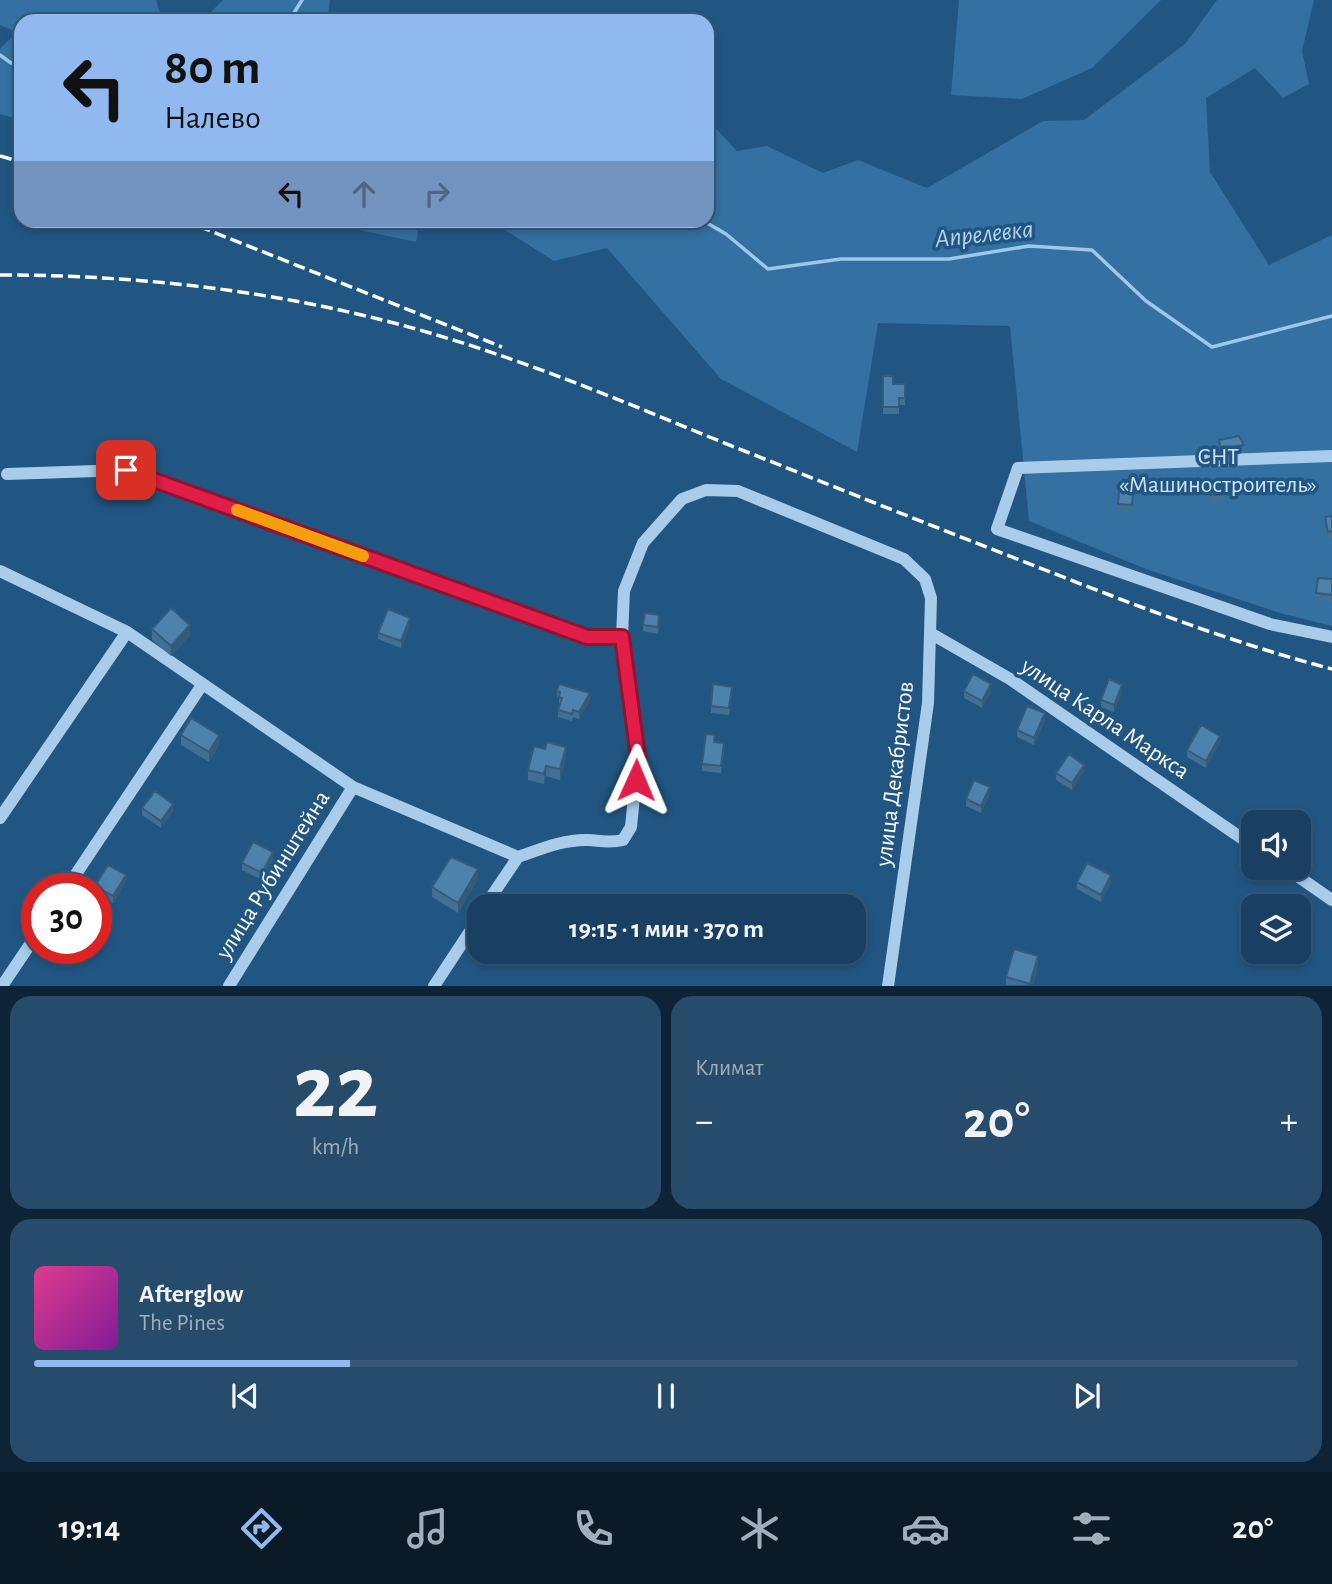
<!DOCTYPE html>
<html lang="ru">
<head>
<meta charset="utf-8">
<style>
	:root { --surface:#194062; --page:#264b6b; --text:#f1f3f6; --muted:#9fafbe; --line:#375977; --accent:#90b9f0 }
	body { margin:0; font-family:"Alegreya Sans",sans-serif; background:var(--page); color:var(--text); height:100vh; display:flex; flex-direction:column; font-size:26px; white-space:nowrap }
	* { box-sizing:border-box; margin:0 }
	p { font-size:23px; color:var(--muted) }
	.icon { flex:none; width:38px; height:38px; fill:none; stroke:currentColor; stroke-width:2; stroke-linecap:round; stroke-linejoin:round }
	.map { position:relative; height:986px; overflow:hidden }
	.details { display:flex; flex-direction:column; gap:10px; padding:10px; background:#0e2336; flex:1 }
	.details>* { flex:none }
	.banner { position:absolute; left:14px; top:14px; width:700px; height:214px; border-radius:21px; box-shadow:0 4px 10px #0003,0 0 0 2px var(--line); background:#90b9f0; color:#111; overflow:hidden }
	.tools { position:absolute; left:1241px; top:810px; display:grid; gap:14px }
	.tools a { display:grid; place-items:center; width:70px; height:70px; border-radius:14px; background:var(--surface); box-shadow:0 4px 10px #0003,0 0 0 2px var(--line); font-size:35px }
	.speed { position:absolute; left:21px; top:873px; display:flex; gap:14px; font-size:35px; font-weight:700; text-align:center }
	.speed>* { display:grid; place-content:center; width:91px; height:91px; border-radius:50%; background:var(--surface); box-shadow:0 4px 10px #0003,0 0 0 2px var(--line); line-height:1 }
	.speed .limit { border:10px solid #d22; background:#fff; color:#111 }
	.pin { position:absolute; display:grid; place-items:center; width:60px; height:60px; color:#fff; margin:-30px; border-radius:14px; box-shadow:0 4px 10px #0006 }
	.me { position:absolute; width:77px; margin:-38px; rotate:1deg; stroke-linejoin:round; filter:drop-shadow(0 0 5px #0008) }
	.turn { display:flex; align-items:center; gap:24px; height:147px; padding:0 35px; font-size:32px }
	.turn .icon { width:91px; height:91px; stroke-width:2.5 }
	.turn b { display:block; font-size:49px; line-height:60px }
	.lanes { display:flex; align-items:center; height:66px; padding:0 35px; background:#0003; justify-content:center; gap:35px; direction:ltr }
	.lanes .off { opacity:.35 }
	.big { font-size:52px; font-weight:600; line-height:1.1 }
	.details .widget { flex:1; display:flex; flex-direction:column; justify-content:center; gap:10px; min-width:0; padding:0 24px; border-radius:21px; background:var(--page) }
	.details .dial { align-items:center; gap:0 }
	.dial b { font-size:91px; line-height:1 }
	.song { display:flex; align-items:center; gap:21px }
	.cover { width:84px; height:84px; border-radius:10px; background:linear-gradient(135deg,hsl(330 70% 55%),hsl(290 70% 35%)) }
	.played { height:7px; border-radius:4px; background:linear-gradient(90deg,var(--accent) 25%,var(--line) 25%) }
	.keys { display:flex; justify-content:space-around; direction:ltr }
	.heat { display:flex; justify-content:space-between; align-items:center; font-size:38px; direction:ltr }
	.details .tiles { flex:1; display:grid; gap:10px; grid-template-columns:1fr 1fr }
	.widget:last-child { grid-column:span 2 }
	.trip { position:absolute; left:467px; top:894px; width:399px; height:70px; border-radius:21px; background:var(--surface); box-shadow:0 4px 10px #0003,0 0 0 2px var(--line); font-weight:600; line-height:70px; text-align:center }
	.tab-bar { display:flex; height:112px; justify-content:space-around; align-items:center; background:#0a1a27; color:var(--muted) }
	.tab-bar .icon { width:49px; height:49px }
	.tab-bar .current { color:var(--accent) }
	.tab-bar b { font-size:32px; color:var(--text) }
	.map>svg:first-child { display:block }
</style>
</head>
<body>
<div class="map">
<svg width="1332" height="986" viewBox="0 0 1332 986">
	<rect width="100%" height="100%" fill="#215683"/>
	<path fill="#3470a1" d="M0,0H156L161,16L169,21H21V120L0,114V49L17,32L0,25Z
		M223,0H330L327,21H202Z
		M959,0H1161L1092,68L1022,99L951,95Z
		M1217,0H1314L1302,51L1309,84L1283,98L1255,68L1206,98L1210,172L1269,265L1332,235V626L1280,613L1146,569L1029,521L1010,326L878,323L857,452L721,379L607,248L554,261L491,221L707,220V119L737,151L767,146L823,173L858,160L927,188L1043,121L1084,120L1185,44Z
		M317,221H420L416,242Z"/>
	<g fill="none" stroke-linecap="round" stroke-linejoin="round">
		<path stroke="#9cc8ea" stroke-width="3.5" d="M289,21L302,0
			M0,55L11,63H21
			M702,220L726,234L768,269L841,259H949L1029,246L1092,250L1146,301L1212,347L1332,316"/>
		<path stroke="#a8cce9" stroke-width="12" d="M1332,456L1018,468L997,529L1270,624L1332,637
			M7,474L126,470L587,637H622
			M0,571L127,632L353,787L518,857C541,849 564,839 589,840C602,841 610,843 623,840L631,827L638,757L622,637L624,591L643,543L682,499L706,490L738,491L904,559L925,579L931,598L928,703L888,986
			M930,633L1010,679L1253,846
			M0,818L127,632
			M1286,868L1332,900
			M66,889L202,685
			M485,906L518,857
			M2,986L37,934
			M229,986L353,787
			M434,986L480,916"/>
		<path stroke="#fff" stroke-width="3.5" stroke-dasharray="12 5" stroke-linecap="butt" d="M0,156L21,162
			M183,220L502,347
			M0,275C132,275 262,289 390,322C499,350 603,393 707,436C807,476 907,516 1007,555C1114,597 1221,640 1332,669"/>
	</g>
	<path fill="#427095" d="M883,376L893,384H905V405H899V414H883Z
		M1219,440L1244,445V452L1221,456Z
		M1210,481L1225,494V501L1211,502Z
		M1134,490L1132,512L1118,511V504Z
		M1332,516V538H1328L1325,517Z
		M1332,579V602L1316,600V593Z
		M659,622L658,634L643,631V625Z
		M410,624L401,648L378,639V633Z
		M152,629L190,635L171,656L152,640Z
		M557,691L590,700L579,719L573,717L572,721L558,717V710L560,704H559V698L557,697Z
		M964,691H991L982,708L964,698Z
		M1122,691L1114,712L1101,707V700Z
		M732,693L729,715L711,713V706Z
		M1045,720L1034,745L1017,737V730Z
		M181,735L219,745L209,762L181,745Z
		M715,742L724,750L721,773L702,771V764Z
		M1220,743L1206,768L1187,757V750Z
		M566,757L560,780L546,776L544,784L528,780V770Z
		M1084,771L1072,790L1056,780V773Z
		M990,793L981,813L966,806V799Z
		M142,808L173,811L161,828L142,815Z
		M273,859L262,880L242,870V863Z
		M478,879L458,913L432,897V887Z
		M126,882L113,903L96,893L95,886Z
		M1077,882H1111L1101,902L1077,889Z
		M1253,911V930L1247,926V919Z
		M1038,966L1033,985H1006V977Z"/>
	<path fill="#365b79" d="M410,618V624L401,648V641Z
		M190,625V635L171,656V646Z
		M991,684V691L982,708V701Z
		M1122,685V691L1114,712V705Z
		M590,693V700L579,719V712Z
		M1045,713V720L1034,745V738Z
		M219,735V745L209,762V752Z
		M1220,736V743L1206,768V761Z
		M566,747V757L560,780V769Z
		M1084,765V771L1072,790V783Z
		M546,766V776L544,784V774Z
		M990,787V793L981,813V806Z
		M173,804V811L161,828V821Z
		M273,852V859L262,880V873Z
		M478,869V879L458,913V903Z
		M126,875V882L113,903V896Z
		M1111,875V882L1101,902V895Z
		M1038,956V966L1033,985H1030Z"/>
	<path fill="#4d82ad" stroke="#365b79" stroke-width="2" d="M883,376H893V384H905V398H899V407H883Z
		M1239,436L1244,445L1221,449L1219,440Z
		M1224,479L1225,494L1211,495L1210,481Z
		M1120,482L1134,483L1132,505L1118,504Z
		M1332,516V531L1328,532L1325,517Z
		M1318,578L1332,579V595L1316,593Z
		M171,608L190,625L171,646L152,629Z
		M388,609L410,618L401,641L378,633Z
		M645,613L659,615L658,627L643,625Z
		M973,674L991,684L982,701L964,691Z
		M1109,679L1122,685L1114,705L1101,700Z
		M559,684L590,693L579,712L573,710L572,714L558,710L562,698L559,697L560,692L557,691Z
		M713,684L732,687L729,708L711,706Z
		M1027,706L1045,713L1034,738L1017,730Z
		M191,718L219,735L209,752L181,735Z
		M1201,725L1220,736L1206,761L1187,750Z
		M706,734L715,735L714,742L724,743L721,766L702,764Z
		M547,742L566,747L560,769L546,766L544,774L528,770L534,746L545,749Z
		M1069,754L1084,765L1072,783L1056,773Z
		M974,780L990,787L981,806L966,799Z
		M155,791L173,804L161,821L142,808Z
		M253,842L273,852L262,873L242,863Z
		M451,857L478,869L458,903L432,887Z
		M1087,863L1111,875L1101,895L1077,882Z
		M108,865L126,875L113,896L95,886Z
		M1265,894L1278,903L1275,906H1256Z
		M1253,911V923L1247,919Z
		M1014,949L1038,956L1030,984L1006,977Z"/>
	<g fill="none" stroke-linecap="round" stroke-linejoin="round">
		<g stroke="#92132f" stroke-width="18">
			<path id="route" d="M126,470L587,637H622L638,757L636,780"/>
		</g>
		<use href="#route" stroke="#e11d48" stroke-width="12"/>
		<path stroke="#f59e0b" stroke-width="12" d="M237,510L363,556"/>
	</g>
	<g text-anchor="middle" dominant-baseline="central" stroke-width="7" stroke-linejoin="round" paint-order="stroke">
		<g font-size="24" fill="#cce4f7" stroke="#215683">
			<text x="1218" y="457">СНТ<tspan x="1218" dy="28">«Машиностроитель»</tspan></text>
		</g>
		<g font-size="24" fill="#fff" stroke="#215683">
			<text transform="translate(1105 719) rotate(34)">улица Карла Маркса</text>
			<text transform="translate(895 774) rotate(-83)">улица Декабристов</text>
			<text transform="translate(273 875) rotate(-58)">улица Рубинштейна</text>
		</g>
		<g font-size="26" font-style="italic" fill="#b3d6f0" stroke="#215683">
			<text transform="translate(984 234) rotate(-6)">Апрелевка</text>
		</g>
	</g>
</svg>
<div class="tools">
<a><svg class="icon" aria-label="sound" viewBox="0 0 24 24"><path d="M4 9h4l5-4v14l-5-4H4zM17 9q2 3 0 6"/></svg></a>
<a><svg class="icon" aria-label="layers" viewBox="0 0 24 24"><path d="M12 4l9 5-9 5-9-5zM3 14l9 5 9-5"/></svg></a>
</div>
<div class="speed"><div class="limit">30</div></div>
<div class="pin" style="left:126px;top:470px;background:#d93025"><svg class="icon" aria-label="arrive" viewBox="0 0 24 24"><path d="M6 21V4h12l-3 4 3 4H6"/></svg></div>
<svg class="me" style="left:636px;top:780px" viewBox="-20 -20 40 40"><path d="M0-17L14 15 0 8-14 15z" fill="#e11d48" stroke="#fff" stroke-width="4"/></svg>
<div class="trip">19:15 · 1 мин · 370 m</div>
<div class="banner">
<div class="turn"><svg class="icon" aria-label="left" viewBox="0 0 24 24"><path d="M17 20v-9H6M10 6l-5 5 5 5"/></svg><div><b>80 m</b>Налево</div></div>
<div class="lanes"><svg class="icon" aria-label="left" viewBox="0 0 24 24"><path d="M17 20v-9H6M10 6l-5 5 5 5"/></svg><svg class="icon off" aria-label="ahead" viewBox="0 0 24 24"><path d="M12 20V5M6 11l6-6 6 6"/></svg><svg class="icon off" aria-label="right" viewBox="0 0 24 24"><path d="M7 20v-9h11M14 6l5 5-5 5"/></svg></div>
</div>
</div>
<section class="details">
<div class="tiles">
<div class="widget dial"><b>22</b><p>km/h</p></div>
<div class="widget"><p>Климат</p>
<div class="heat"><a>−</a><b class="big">20°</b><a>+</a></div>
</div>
<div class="widget">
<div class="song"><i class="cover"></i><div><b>Afterglow</b><p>The Pines</p></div></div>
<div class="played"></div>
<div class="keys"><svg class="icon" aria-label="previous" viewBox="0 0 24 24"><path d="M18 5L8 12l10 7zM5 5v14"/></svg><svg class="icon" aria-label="pause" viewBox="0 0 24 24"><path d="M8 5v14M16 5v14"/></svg><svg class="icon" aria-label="next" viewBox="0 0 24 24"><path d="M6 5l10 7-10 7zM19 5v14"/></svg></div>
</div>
</div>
</section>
<nav class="tab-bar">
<b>19:14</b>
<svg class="icon current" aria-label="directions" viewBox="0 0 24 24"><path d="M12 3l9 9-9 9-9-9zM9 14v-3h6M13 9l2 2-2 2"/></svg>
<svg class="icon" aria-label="music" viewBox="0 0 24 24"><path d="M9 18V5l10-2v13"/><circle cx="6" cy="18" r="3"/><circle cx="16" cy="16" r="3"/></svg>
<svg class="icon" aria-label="phone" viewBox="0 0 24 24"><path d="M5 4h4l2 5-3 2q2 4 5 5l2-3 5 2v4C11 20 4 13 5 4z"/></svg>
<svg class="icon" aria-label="climate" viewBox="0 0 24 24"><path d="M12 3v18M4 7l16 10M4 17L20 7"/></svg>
<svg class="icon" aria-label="car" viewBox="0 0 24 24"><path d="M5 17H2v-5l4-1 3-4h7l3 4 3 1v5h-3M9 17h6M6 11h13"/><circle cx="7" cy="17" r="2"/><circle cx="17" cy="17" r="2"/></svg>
<svg class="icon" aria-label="filters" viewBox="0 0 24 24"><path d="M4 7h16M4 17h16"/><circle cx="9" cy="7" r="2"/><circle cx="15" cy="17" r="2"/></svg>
<b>20°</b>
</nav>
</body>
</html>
